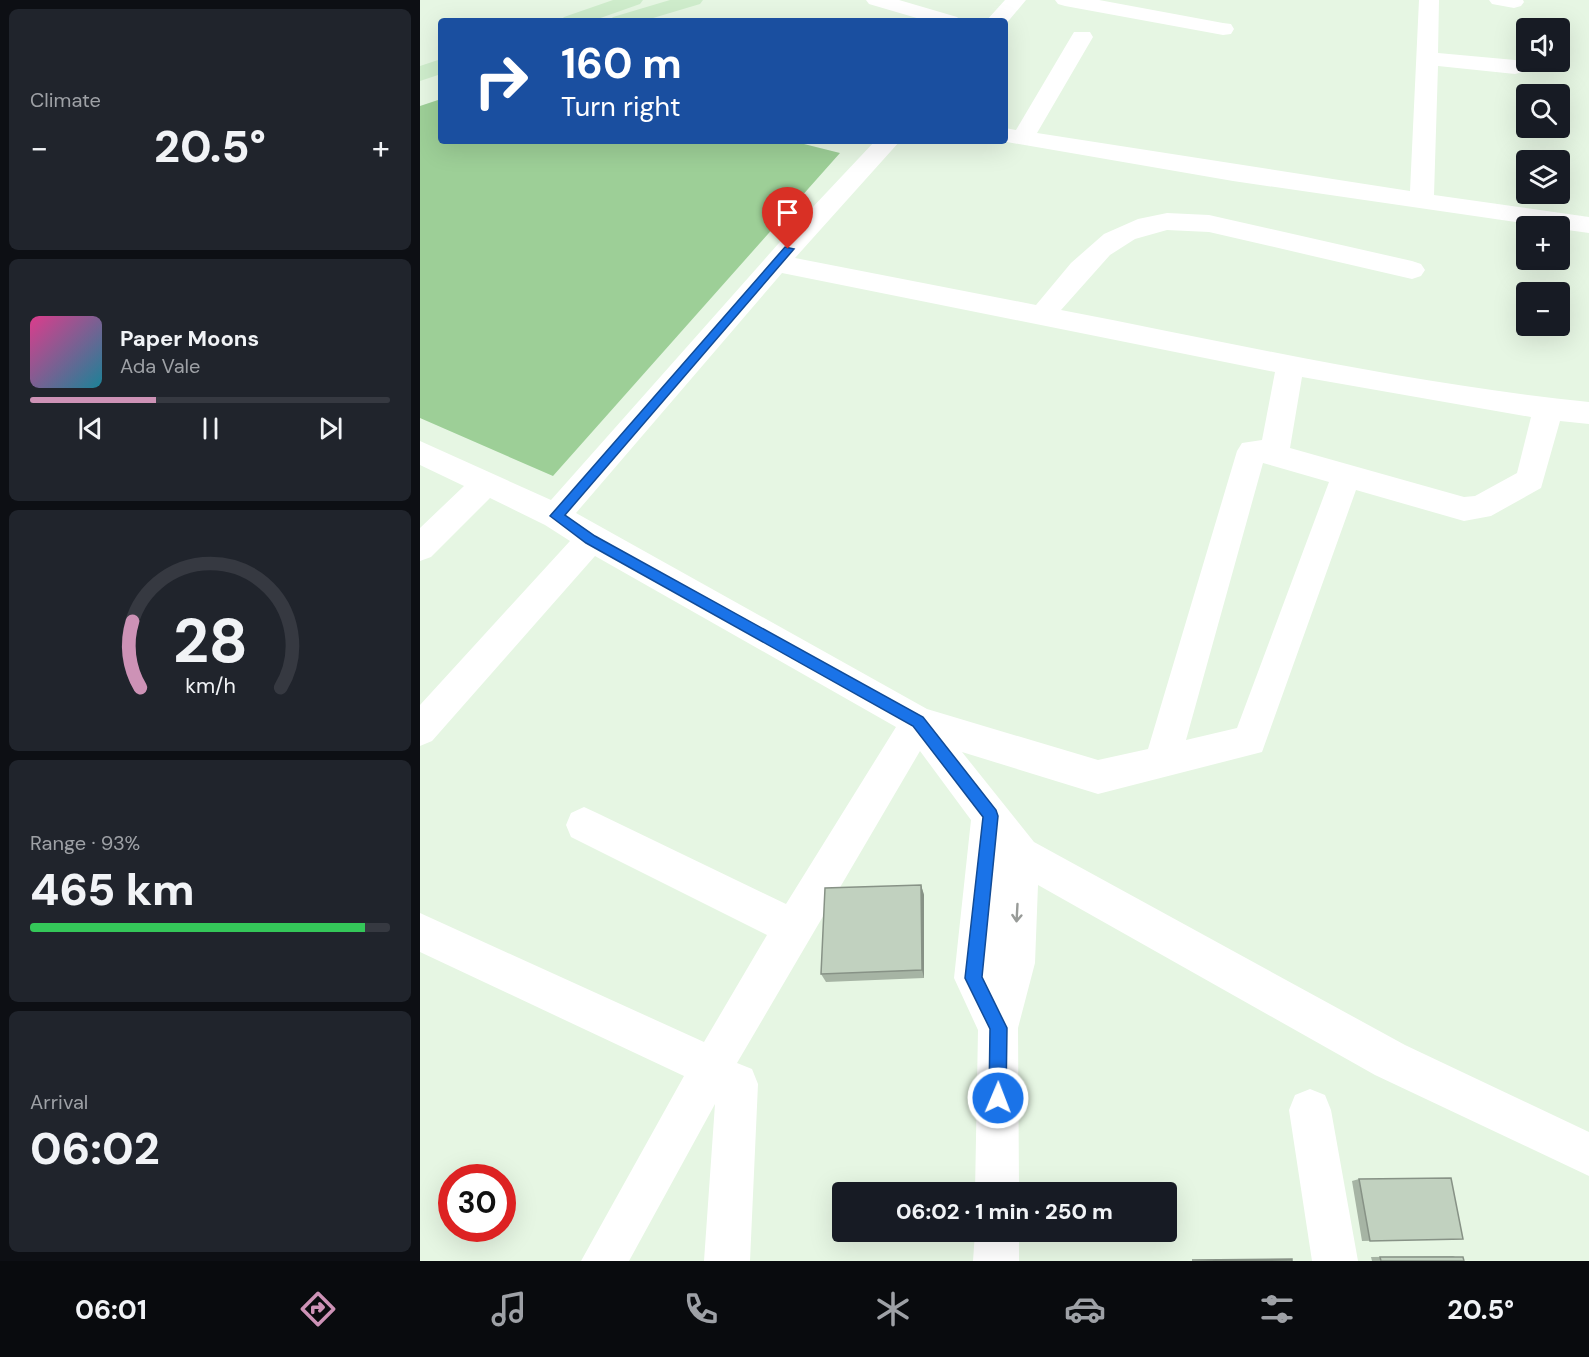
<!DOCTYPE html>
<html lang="en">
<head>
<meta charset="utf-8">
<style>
	:root { --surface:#171b24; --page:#20242c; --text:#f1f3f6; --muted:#9ea1a6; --line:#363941; --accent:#cd92b6 }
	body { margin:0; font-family:"DM Sans",sans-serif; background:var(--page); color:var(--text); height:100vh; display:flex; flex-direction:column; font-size:22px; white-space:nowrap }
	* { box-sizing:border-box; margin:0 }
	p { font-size:20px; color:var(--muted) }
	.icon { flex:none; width:33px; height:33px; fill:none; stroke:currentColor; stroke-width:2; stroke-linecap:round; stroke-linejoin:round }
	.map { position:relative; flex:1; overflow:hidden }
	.side { display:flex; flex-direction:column; gap:9px; padding:9px; background:#0d0f14; width:420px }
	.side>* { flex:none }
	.banner { position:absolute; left:18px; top:18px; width:570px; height:126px; border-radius:6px; box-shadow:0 6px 24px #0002; background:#1a4fa0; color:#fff; overflow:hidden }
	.fabs { position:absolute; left:1096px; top:18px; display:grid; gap:12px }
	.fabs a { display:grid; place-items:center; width:54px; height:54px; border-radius:6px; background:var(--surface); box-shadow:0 6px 24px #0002; font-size:30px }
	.speed { position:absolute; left:18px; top:1164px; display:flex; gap:12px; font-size:30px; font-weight:700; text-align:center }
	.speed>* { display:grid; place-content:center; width:78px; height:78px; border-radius:50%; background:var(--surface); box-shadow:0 6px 24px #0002; line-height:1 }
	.speed .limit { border:9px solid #d22; background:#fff; color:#111 }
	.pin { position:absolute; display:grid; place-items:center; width:51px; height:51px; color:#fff; margin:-62px -26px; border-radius:50% 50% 50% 0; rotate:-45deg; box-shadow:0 0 6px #0007 }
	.pin .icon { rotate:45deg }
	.me { position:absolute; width:66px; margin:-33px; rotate:1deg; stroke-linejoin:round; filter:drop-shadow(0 0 4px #0008) }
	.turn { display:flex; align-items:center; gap:21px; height:126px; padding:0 24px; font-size:27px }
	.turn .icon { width:78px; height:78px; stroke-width:2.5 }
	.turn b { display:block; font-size:42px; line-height:51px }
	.big { font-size:45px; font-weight:800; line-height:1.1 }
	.side .widget { flex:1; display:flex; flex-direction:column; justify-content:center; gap:9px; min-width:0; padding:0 21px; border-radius:9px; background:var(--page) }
	.side .dial { align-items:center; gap:0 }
	.dial svg { height:156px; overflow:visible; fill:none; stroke:var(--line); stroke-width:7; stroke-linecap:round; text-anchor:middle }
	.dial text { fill:var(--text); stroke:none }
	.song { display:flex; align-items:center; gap:18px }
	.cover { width:72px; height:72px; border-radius:9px; background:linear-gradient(135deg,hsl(330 70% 55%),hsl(190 70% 35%)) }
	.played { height:6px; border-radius:3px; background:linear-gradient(90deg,var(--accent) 35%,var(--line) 35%) }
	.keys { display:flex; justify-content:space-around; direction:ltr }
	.heat { display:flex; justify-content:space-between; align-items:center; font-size:33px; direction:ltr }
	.charge { height:9px; border-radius:4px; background:linear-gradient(90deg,#34c759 93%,var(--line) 0) }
	.trip { position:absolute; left:412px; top:1182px; width:345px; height:60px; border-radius:6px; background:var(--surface); box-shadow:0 6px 24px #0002; font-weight:800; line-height:60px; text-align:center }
	.tabs { display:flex; height:96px; justify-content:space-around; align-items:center; background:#090b0e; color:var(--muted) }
	.tabs .icon { width:42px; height:42px }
	.tabs .current { color:var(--accent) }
	.tabs b { font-size:27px; color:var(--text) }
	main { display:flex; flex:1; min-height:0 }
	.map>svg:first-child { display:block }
</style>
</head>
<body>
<main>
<section class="side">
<div class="widget"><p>Climate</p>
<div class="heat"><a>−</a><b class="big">20.5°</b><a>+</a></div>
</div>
<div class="widget">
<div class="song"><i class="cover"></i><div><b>Paper Moons</b><p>Ada Vale</p></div></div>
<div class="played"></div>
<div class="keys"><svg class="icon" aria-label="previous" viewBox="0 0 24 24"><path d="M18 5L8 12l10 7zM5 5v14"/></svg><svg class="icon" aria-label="pause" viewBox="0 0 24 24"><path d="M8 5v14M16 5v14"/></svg><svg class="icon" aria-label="next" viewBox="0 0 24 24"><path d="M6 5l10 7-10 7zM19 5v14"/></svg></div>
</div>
<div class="widget dial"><svg viewBox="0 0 100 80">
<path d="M14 69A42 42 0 1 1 86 69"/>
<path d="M14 69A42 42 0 0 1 10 35" stroke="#cd92b6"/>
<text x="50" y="56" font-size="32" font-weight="700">28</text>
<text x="50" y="72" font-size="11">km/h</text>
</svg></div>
<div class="widget"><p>Range · 93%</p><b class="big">465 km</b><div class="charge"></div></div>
<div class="widget"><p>Arrival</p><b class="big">06:02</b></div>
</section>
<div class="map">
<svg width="1169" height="1261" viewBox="0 0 1169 1261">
	<rect width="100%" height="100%" fill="#e6f6e3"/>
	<path fill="#9dcf97" d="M21,99V141H372L420,153L133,476L0,418V106Z"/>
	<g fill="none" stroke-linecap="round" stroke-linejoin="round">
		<path fill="#fff" fill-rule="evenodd" d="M446,0H479L537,17L541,21H507L449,4Z
			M585,0H606L585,25V21H566Z
			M635,0H679L803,23L811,24L814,29L811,34L803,35L645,6L638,4Z
			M999,0H1019L1018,53L1095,60L1103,62L1106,67L1103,72L1095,74L1018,66L1014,195L1169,217V233L1140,229V226H1124L813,181L581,141H585V128L596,130L651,37L654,32H670L673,37L617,133L990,191Z
			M1069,0H1103L1104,2L1101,6L1094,8L1072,4Z
			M455,141H480L375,258L616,305L651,263L684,234L718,219L747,213L789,215L992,261L1001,264L1005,270L1001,276L992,279L789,232L747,230L715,239L690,255L641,310C817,344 991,384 1169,402V424L1140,421L1121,488L1071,516L1044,521L936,490L842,752L678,794L542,752L614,842L985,1045L1169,1132V1176L955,1075L618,885L615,963L598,1028L599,1192H555L558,1030L534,978L551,820L500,751L317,1063L332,1069L338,1084L330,1261H284L295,1104L209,1261H161L264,1076L0,952V913L284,1042L347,935L151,837L146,825L151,813L164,807L177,813L366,904L476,727L175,556L12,741L0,746V705L150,541L125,525L70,498L11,557L0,561V528L44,486L0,465V441L131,500L359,243ZM362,273L855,372L842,440L822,443L817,451L728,749L678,760L507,709L156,513ZM882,377L1111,417L1097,473L1055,496L1044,497L870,448ZM843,463L909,482L817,728L766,740Z
			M890,1089L905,1095L911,1110L938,1261H892L869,1110L875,1095Z
			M555,1232H599V1261H553Z"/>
		<path fill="#ceeccb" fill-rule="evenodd" d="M193,0H223L220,4L172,21H140L144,17Z
			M250,0H283L280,4L223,21H189L193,17Z
			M21,59V74L0,81V66Z"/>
	</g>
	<path fill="#a6b4a4" d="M501,885L504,895V978L406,982L401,974Z
		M939,1179L1043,1239L942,1241L932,1181Z
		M1033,1256L1044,1261H952L951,1257Z"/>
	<path fill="#879286" d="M501,885L504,895V978L502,970Z"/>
	<path fill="#c1d1bf" stroke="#879286" stroke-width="1.5" d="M501,885L502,970L401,974L405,888Z
		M1031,1178L1043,1239L950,1241L939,1179Z
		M960,1257H1043L1044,1261H961Z
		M872,1259V1261L772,1260Z"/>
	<defs><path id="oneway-shaft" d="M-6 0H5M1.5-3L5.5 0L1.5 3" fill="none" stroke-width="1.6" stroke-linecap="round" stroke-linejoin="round" transform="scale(1.5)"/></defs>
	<use stroke="#989b98" href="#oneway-shaft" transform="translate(597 913) rotate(93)"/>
	<path fill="#1a73e8" stroke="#114b97" stroke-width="1.5" d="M365,247L374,249L145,515L175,536L503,717L576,810L578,816L562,977L587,1028L586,1098L584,1105L578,1107L571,1105L569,1098L570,1029L545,978L563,817L493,726L166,543L130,516Z"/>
</svg>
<div class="fabs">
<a><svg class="icon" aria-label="sound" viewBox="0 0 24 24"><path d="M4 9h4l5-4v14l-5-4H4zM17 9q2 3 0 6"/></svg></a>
<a><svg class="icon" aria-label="search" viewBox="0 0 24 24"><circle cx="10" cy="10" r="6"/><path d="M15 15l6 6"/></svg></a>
<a><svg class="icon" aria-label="layers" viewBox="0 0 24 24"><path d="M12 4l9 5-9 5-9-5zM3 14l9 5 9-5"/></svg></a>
<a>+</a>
<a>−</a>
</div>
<div class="speed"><div class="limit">30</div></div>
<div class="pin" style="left:368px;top:249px;background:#d93025"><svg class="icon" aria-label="arrive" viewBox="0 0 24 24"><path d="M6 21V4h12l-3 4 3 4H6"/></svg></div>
<svg class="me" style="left:578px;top:1098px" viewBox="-20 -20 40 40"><circle r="17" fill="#1a73e8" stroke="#fff" stroke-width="3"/><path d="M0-11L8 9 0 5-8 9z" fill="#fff"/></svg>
<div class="trip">06:02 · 1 min · 250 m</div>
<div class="banner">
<div class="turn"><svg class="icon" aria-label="right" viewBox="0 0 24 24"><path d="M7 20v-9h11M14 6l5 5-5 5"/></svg><div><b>160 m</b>Turn right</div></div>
</div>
</div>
</main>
<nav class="tabs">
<b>06:01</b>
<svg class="icon current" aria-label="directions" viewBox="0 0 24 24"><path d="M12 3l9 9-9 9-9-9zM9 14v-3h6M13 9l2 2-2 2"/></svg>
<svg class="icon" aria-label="music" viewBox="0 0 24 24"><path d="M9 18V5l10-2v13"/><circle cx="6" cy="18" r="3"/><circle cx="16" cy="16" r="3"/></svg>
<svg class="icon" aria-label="phone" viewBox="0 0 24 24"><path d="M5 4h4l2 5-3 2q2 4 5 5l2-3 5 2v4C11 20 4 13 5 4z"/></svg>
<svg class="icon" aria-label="climate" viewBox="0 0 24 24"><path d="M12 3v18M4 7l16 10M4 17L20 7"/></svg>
<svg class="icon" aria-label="car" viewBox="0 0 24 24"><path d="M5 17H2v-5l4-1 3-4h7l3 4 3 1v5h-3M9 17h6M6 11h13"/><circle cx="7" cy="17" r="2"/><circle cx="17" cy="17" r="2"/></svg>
<svg class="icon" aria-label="filters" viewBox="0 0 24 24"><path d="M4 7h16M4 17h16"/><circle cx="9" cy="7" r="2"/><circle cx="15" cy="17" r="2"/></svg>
<b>20.5°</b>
</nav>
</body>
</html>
